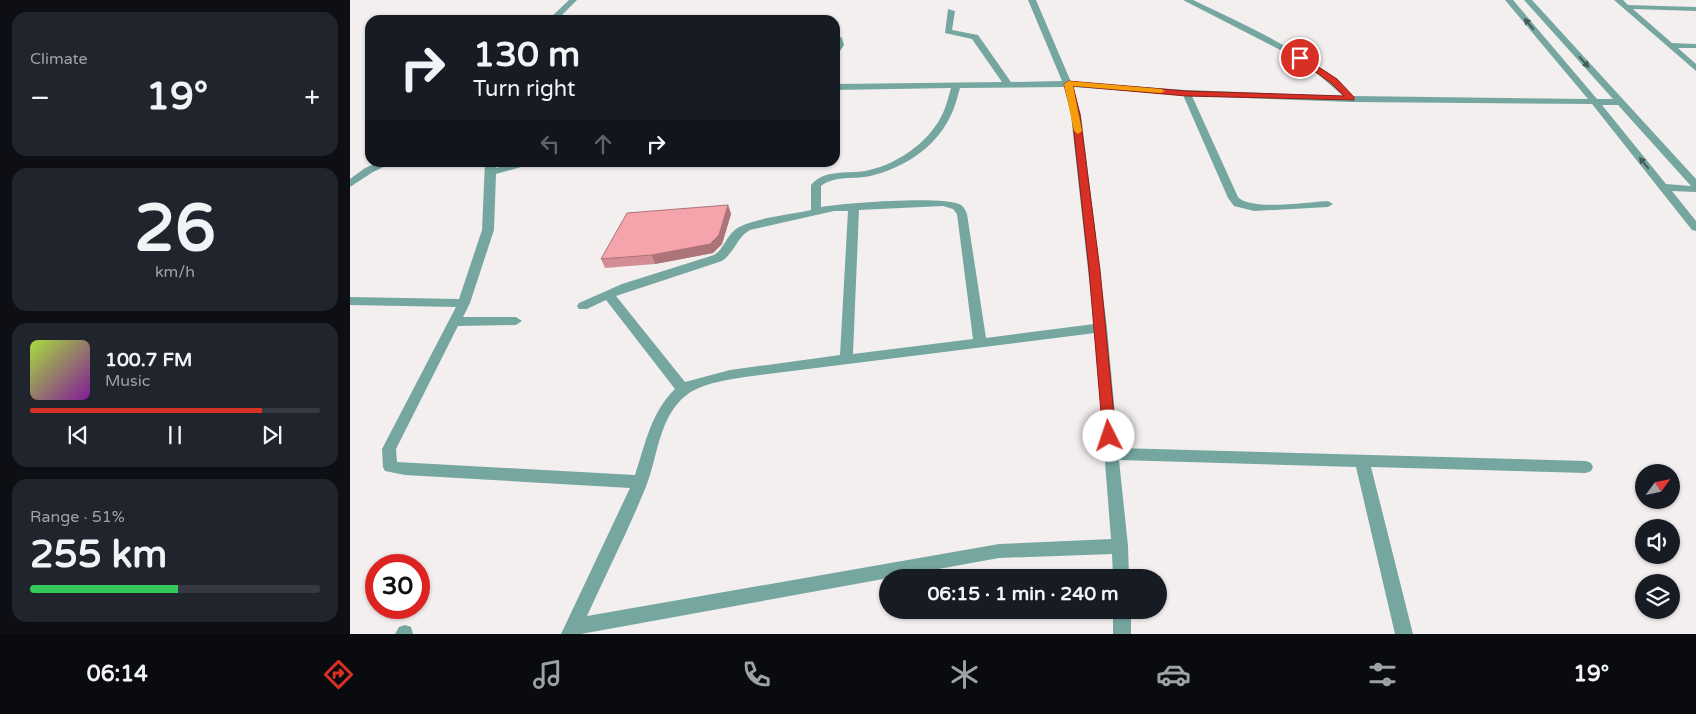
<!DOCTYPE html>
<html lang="en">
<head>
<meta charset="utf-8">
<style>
	:root { --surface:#171b24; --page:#20242c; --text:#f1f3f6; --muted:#9ea1a6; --line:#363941; --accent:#d93025 }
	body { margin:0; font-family:"Varela Round",sans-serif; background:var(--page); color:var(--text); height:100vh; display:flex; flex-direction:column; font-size:19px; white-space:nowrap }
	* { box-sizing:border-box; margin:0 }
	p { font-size:16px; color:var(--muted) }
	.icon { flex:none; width:28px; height:28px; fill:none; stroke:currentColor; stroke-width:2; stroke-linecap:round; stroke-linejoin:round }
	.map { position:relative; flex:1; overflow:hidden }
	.side { display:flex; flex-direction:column; gap:12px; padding:12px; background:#0d0f14; width:350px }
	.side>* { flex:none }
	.guide { position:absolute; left:15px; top:15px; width:475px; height:152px; border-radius:15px; box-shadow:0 1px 4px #0004; background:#171b24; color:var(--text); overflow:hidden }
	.needle { width:32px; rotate:57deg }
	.tools { position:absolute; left:1285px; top:464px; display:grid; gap:10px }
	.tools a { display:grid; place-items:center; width:45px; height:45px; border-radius:50%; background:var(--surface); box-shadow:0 1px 4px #0004; font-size:25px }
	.speed { position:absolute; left:15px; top:554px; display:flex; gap:10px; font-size:25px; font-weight:700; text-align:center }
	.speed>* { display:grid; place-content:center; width:65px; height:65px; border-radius:50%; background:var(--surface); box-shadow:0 1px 4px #0004; line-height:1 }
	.speed .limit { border:8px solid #d22; background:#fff; color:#111 }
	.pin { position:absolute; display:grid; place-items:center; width:42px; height:42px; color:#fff; margin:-21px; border:2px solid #fff; border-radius:50%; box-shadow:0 1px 5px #0007 }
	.me { position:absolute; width:55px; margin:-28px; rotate:356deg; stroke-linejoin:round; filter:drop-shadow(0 0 4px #0008) }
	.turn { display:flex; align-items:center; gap:18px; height:105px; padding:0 25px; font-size:22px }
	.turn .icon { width:65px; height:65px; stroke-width:2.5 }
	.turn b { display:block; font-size:35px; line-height:42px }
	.lanes { display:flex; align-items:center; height:48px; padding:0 25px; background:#0003; justify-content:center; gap:25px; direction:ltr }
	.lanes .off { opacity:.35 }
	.big { font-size:38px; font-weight:700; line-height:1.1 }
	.side .widget { flex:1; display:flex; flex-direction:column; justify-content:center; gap:8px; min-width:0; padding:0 18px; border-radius:15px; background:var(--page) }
	.side .dial { align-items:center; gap:0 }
	.dial b { font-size:65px; line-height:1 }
	.song { display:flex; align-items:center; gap:15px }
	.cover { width:60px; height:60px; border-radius:8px; background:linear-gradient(135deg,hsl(80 70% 55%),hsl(290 70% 35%)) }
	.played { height:5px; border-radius:2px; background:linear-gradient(90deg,var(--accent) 80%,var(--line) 80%) }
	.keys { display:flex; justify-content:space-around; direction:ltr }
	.heat { display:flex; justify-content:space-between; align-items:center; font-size:28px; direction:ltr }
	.charge { height:8px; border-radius:4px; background:linear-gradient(90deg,#34c759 51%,var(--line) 0) }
	.trip { position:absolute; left:529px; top:569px; width:288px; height:50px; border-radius:25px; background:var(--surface); box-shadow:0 1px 4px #0004; font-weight:700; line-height:50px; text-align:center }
	.dock { display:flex; height:80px; justify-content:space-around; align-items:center; background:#090b0e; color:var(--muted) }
	.dock .icon { width:35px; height:35px }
	.dock .current { color:var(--accent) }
	.dock b { font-size:22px; color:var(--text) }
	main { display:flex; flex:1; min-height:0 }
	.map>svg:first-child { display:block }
</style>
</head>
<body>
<main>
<section class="side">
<div class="widget"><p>Climate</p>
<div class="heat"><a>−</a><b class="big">19°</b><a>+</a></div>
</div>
<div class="widget dial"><b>26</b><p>km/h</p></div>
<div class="widget">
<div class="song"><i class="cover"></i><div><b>100.7 FM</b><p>Music</p></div></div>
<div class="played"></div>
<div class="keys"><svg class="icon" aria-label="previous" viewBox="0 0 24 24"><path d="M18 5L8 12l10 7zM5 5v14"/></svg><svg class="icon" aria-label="pause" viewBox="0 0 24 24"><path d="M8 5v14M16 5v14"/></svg><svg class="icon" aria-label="next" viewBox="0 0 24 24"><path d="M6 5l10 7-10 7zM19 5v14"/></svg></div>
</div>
<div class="widget"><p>Range · 51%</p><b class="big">255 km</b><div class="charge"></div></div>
</section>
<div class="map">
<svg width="1346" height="634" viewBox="0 0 1346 634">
	<rect width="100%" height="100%" fill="#f4efef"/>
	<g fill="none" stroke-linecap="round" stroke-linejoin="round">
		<path fill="#75a7a0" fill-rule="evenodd" d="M219,0H227L207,20H198Z
			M678,0H686L721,82L836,90L993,96L962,69L942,56L833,0H843C900,27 957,52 1003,96L1238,99L1155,0H1163L1247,99H1263L1174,0H1182L1346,179V192L1322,191L1346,221V231L1342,230L1242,104L1001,102L842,96L888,197C900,211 959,202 978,201L983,204L978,207L904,211L884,206L878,198L833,95L723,87L731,115L757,328L768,448L1236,461L1241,463L1243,467L1241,471L1236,473L1021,467L1063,634H1045L1006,467L769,460L778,546L779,578H763L762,554L649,558L231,634H211L280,488L55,475L35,471L33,467L32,449L106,307L0,305V297L109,299L132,230L135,162H145L146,168L169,162H189L146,174L144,230L120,303L113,317H166L172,321L166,325L108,326L46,449L47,462L285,475C295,445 301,412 325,389L256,300L237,309H229L227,306L229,303L272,284L364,255C374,249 376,236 386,229C399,219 443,214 461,210V185C474,169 497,174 515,171C544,166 577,144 591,117C596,108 598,98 601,88L485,90V84L652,82L622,39L595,33L598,9L605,11L602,30L628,35L661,82L712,81ZM714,87L721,115L744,324L636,338L617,214C616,211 613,206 611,205C596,195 492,203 471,207V186C484,176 500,179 515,177C549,171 585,149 600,117C605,108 607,98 610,88ZM1252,105H1268L1341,186L1316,184ZM593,206L603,209L607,214L623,339L503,354L509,210ZM484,211H498L490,355L380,370L335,382L266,296L372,261C385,252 387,237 400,230ZM745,333L761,539L649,544L237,616C257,572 279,529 297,484C307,457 309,424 329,402C345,384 371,381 395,377Z
			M1264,0H1273L1278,5L1346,7V11L1283,9L1322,43L1346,44V48H1328L1346,64V71Z
			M402,18H438L442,20H401Z
			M485,33L492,38L494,45L488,54L485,55Z
			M29,162H44L23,172L0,187V179L15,168Z
			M763,610H781V634H763Z
			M55,625L61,627L63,634H45L49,627Z"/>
	</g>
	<path fill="#d48d93" d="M378,205L381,214L372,244L363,253L305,264L255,268L251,259Z"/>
	<path fill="#ac7378" d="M378,205L381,214L372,244L363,253L305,264L302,255Z"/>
	<path fill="#f6a4ab" stroke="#ac7378" d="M378,205L369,235L360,244L302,255L251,259L277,213Z"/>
	<defs><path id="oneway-solid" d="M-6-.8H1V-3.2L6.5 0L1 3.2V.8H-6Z" transform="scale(1.25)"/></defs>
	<g fill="#475a57">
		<use href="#oneway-solid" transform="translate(1179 24) rotate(-130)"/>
		<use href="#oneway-solid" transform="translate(1234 62) rotate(48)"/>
		<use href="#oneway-solid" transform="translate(1294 163) rotate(-129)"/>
	</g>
	<path fill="#d93025" stroke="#8d1f18" d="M947,56H952L987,79L1004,97V100L836,96L723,86L730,115L750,270L766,436L764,440L759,442L755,440L753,436L739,270L722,115L714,84L718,81L836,91L994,96L981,83L947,59Z"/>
	<path fill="#f59e0b" d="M718,81L811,89L815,91L811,93L723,86L732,131L728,134L724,131L714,84Z"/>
</svg>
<div class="tools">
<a><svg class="needle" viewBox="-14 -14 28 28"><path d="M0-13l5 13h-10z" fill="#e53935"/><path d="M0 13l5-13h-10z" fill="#9ea1a6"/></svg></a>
<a><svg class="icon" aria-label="sound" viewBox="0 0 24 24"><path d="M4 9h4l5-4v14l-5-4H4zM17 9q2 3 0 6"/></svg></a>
<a><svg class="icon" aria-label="layers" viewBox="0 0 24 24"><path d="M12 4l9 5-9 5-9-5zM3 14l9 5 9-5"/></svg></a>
</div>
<div class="speed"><div class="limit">30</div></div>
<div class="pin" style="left:950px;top:58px;background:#d93025"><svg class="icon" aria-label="arrive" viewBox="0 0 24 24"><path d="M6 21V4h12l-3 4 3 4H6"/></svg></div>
<svg class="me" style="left:759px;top:436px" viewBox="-20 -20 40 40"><circle r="19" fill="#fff"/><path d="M0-13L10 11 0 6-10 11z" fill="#d93025"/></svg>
<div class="trip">06:15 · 1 min · 240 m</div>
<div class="guide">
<div class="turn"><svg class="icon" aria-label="right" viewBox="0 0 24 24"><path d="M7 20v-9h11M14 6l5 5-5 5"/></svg><div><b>130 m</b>Turn right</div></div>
<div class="lanes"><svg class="icon off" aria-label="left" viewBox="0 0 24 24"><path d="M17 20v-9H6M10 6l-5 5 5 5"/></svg><svg class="icon off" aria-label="ahead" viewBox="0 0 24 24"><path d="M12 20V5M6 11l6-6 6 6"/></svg><svg class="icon" aria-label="right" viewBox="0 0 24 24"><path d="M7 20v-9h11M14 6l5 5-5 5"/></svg></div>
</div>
</div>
</main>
<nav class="dock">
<b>06:14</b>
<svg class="icon current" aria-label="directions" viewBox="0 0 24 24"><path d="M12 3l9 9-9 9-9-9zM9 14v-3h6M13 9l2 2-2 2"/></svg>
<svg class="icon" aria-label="music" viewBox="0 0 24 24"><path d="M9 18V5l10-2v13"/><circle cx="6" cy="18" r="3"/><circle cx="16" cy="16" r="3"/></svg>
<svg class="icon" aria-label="phone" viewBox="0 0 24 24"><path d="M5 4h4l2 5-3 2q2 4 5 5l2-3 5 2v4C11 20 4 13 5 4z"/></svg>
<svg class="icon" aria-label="climate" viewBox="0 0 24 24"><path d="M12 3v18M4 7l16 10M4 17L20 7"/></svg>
<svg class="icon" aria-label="car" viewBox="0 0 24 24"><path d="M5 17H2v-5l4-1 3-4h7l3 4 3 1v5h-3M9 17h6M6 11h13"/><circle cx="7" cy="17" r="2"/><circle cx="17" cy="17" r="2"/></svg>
<svg class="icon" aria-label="filters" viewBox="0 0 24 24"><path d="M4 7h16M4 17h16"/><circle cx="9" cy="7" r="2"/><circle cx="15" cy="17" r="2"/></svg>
<b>19°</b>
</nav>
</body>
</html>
